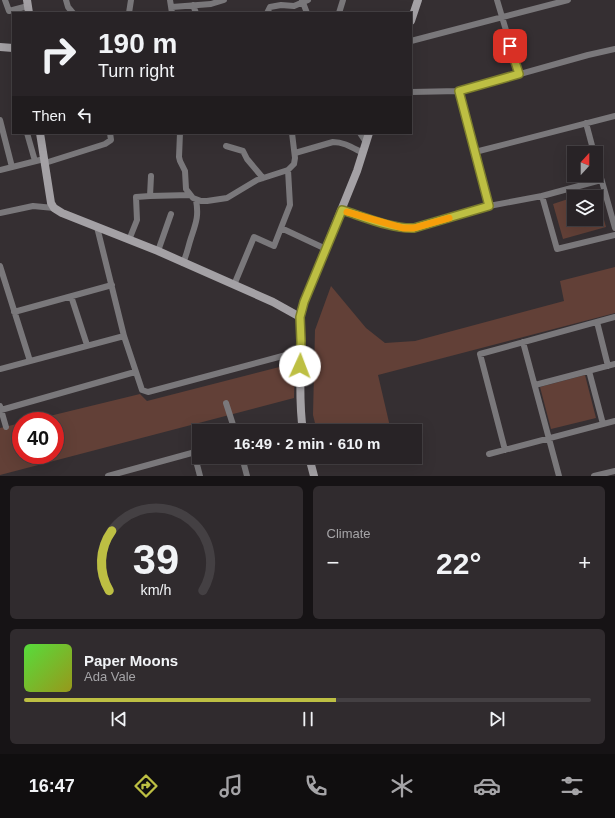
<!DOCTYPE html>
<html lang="en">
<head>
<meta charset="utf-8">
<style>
	:root { --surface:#282326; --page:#302b2e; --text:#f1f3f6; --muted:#a5a4a7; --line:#444043; --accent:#bdbf43 }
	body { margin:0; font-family:Arial,sans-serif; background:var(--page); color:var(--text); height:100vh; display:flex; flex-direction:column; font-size:15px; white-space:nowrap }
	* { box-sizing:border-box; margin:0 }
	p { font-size:13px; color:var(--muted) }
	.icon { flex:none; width:22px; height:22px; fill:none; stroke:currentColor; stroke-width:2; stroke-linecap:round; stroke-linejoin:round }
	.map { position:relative; height:476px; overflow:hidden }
	.drawer { display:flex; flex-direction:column; gap:10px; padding:10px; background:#161315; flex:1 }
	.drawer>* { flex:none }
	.top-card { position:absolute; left:12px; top:12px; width:400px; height:122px; border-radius:0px; box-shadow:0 4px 16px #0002,0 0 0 1px var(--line); background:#282326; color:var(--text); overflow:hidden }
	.needle { width:26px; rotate:21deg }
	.buttons { position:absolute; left:567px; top:146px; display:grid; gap:8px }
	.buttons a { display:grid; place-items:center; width:36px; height:36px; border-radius:0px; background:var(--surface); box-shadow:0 4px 16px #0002,0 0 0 1px var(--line); font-size:20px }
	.speed { position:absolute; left:12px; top:412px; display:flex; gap:8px; font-size:20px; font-weight:700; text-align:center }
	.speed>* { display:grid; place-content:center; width:52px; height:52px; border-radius:50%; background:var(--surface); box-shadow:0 4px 16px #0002,0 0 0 1px var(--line); line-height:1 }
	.speed .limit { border:6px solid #d22; background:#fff; color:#111 }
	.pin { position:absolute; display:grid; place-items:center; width:34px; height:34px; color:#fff; margin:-17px; border-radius:8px; box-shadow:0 2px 6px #0006 }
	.me { position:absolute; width:44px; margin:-22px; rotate:2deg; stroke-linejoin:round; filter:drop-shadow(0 0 3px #0008) }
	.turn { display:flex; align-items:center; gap:14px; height:84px; padding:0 20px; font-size:18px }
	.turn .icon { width:52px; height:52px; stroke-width:2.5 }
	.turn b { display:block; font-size:28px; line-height:34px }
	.then { display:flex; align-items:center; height:38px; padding:0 20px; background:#0003; gap:8px; font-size:15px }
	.big { font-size:30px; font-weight:600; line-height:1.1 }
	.drawer .tile { flex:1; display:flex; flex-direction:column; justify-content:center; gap:6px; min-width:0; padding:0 14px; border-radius:6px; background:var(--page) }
	.drawer .dial { align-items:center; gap:0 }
	.dial svg { height:104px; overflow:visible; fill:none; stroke:var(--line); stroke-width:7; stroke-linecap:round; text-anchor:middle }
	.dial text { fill:var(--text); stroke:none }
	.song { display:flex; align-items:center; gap:12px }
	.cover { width:48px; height:48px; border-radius:6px; background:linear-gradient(135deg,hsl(110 70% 55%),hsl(60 70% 35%)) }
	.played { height:4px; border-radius:2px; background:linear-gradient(90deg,var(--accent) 55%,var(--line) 55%) }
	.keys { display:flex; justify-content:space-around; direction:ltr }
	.heat { display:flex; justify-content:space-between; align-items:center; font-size:22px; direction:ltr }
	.drawer .tiles { flex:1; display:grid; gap:10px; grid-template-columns:1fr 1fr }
	.tile:last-child { grid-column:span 2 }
	.trip { position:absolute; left:192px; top:424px; width:230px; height:40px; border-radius:0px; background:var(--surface); box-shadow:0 4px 16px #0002,0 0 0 1px var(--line); font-weight:600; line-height:40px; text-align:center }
	.tab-bar { display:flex; height:64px; justify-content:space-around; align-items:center; background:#100e0f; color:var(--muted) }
	.tab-bar .icon { width:28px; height:28px }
	.tab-bar .active { color:var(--accent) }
	.tab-bar b { font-size:18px; color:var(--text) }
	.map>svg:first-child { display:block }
</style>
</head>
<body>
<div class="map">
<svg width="615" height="476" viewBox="0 0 615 476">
	<rect width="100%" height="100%" fill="#352f32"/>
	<path fill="#624037" d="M596,191L606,227L563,239L553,204L574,197V219H596V197H575Z
		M615,267V313L378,375L391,431H317L313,415L315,330L331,286L366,328L385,343L415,341L564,301L560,281Z
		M295,363L294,398L0,475V428L21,423V455H55V421H29L140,394L147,401Z
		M585,375L596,418L551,429L540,387Z"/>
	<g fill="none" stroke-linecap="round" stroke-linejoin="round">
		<path stroke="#7a787b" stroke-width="6" d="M5,0L9,11L28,6
			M66,0L68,7L73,13
			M170,0L172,13
			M302,0L307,13
			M497,0L519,74
			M193,5L196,13
			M172,7L211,4L224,0
			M129,13L131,0
			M267,13L270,7L281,5L294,6L308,0
			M339,13L343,0
			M411,41L568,0
			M459,91L489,206
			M411,92L459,91L588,55L615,49
			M0,120L12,167
			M586,123L594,153
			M27,133L35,161
			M180,133L179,157L180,161L185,171L186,189L193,198L201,201H207L227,198L257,180L288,170L294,164L295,158L292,133
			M360,133L366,142
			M226,146L243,151L247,159L263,178
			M475,152L615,116
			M295,153L333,142C344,142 353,148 363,153
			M596,160L615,228
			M45,163L105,144L111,140L110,133
			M0,170L44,159
			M150,196L190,195
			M542,196L557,249L615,235
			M342,210L396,226L403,228H414L489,206L542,196L601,180
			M0,213L33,206L54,208
			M97,227L124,336L142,390L148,392L301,351
			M281,228L290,205L288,170
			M129,240L137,220L136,197L150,196L151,176
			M158,251L171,214
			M183,263C187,254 188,247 191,238C196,223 199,216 196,200
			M0,266L30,361
			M234,285L254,237L274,246L281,228L326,249
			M71,296L87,345
			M14,312L112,285
			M597,322L608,366
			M523,342L559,476
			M0,369L124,336
			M589,371L603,424
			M535,385L615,364
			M226,403L235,431
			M0,406L6,427
			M1,410L135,372
			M279,431L303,427
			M505,450L480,354L615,317
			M194,453L200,476
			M489,454L615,421
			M242,457L247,476
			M108,476L199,451
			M594,476L615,471"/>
		<path stroke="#a4a1a5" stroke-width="8" d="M27,0L29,13
			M411,21L418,0
			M0,47L13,48
			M40,133L51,203L54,208L62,213L158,251L273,302L300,317C303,355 297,393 303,431
			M300,317L304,302L357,171L369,133
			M309,457L314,476"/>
	</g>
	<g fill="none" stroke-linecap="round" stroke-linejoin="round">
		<g stroke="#7b7c2c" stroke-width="10">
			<path id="route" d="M300,366L301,341L300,317L304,302L342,210C364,217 392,229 414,228L489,206L459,91L519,74L510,46"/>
		</g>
		<use href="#route" stroke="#bdbf43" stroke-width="7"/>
		<path stroke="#f59e0b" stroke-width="7" d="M347,212L403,228H414L449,218"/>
	</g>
</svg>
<div class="buttons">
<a><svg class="needle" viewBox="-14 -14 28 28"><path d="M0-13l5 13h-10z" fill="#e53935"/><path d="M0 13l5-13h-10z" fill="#a5a4a7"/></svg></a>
<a><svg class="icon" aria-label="layers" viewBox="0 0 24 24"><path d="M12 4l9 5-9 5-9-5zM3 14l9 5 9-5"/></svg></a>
</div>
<div class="speed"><div class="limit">40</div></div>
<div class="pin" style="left:510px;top:46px;background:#d93025"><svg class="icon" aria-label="arrive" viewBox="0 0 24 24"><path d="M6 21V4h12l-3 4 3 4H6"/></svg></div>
<svg class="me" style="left:300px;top:366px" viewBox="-20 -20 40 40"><circle r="19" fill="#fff"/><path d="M0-13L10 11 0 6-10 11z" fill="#bdbf43"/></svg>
<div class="trip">16:49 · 2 min · 610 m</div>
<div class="top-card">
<div class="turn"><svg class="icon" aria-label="right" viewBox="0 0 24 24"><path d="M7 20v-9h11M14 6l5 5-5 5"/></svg><div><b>190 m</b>Turn right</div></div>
<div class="then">Then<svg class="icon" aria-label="left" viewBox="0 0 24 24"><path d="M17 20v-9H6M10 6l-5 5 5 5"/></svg></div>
</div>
</div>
<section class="drawer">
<div class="tiles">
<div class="tile dial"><svg viewBox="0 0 100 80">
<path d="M14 69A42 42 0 1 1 86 69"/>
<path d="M14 69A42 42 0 0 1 16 23" stroke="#bdbf43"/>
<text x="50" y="56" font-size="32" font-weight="700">39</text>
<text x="50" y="72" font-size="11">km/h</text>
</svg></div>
<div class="tile"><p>Climate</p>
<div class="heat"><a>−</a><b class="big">22°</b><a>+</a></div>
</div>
<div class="tile">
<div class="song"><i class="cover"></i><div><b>Paper Moons</b><p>Ada Vale</p></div></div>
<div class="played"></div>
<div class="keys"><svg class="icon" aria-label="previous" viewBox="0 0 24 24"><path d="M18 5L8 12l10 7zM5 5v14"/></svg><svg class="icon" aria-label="pause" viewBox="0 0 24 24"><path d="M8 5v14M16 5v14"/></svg><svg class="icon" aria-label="next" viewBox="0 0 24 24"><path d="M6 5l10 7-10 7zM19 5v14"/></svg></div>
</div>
</div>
</section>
<nav class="tab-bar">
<b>16:47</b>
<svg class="icon active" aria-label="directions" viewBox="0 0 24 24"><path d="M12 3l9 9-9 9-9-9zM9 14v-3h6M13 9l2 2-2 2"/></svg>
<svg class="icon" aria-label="music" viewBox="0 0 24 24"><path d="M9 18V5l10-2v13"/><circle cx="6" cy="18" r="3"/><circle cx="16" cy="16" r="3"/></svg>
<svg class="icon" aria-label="phone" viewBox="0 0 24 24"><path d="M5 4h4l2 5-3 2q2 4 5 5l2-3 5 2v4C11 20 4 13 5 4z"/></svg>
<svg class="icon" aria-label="climate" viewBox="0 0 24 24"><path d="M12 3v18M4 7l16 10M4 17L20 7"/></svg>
<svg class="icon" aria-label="car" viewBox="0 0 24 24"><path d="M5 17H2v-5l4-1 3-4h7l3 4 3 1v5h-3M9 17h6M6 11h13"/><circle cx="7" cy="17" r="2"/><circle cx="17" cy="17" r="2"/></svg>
<svg class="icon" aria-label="filters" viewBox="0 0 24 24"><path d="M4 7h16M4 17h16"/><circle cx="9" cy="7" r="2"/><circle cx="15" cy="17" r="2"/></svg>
</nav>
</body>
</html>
